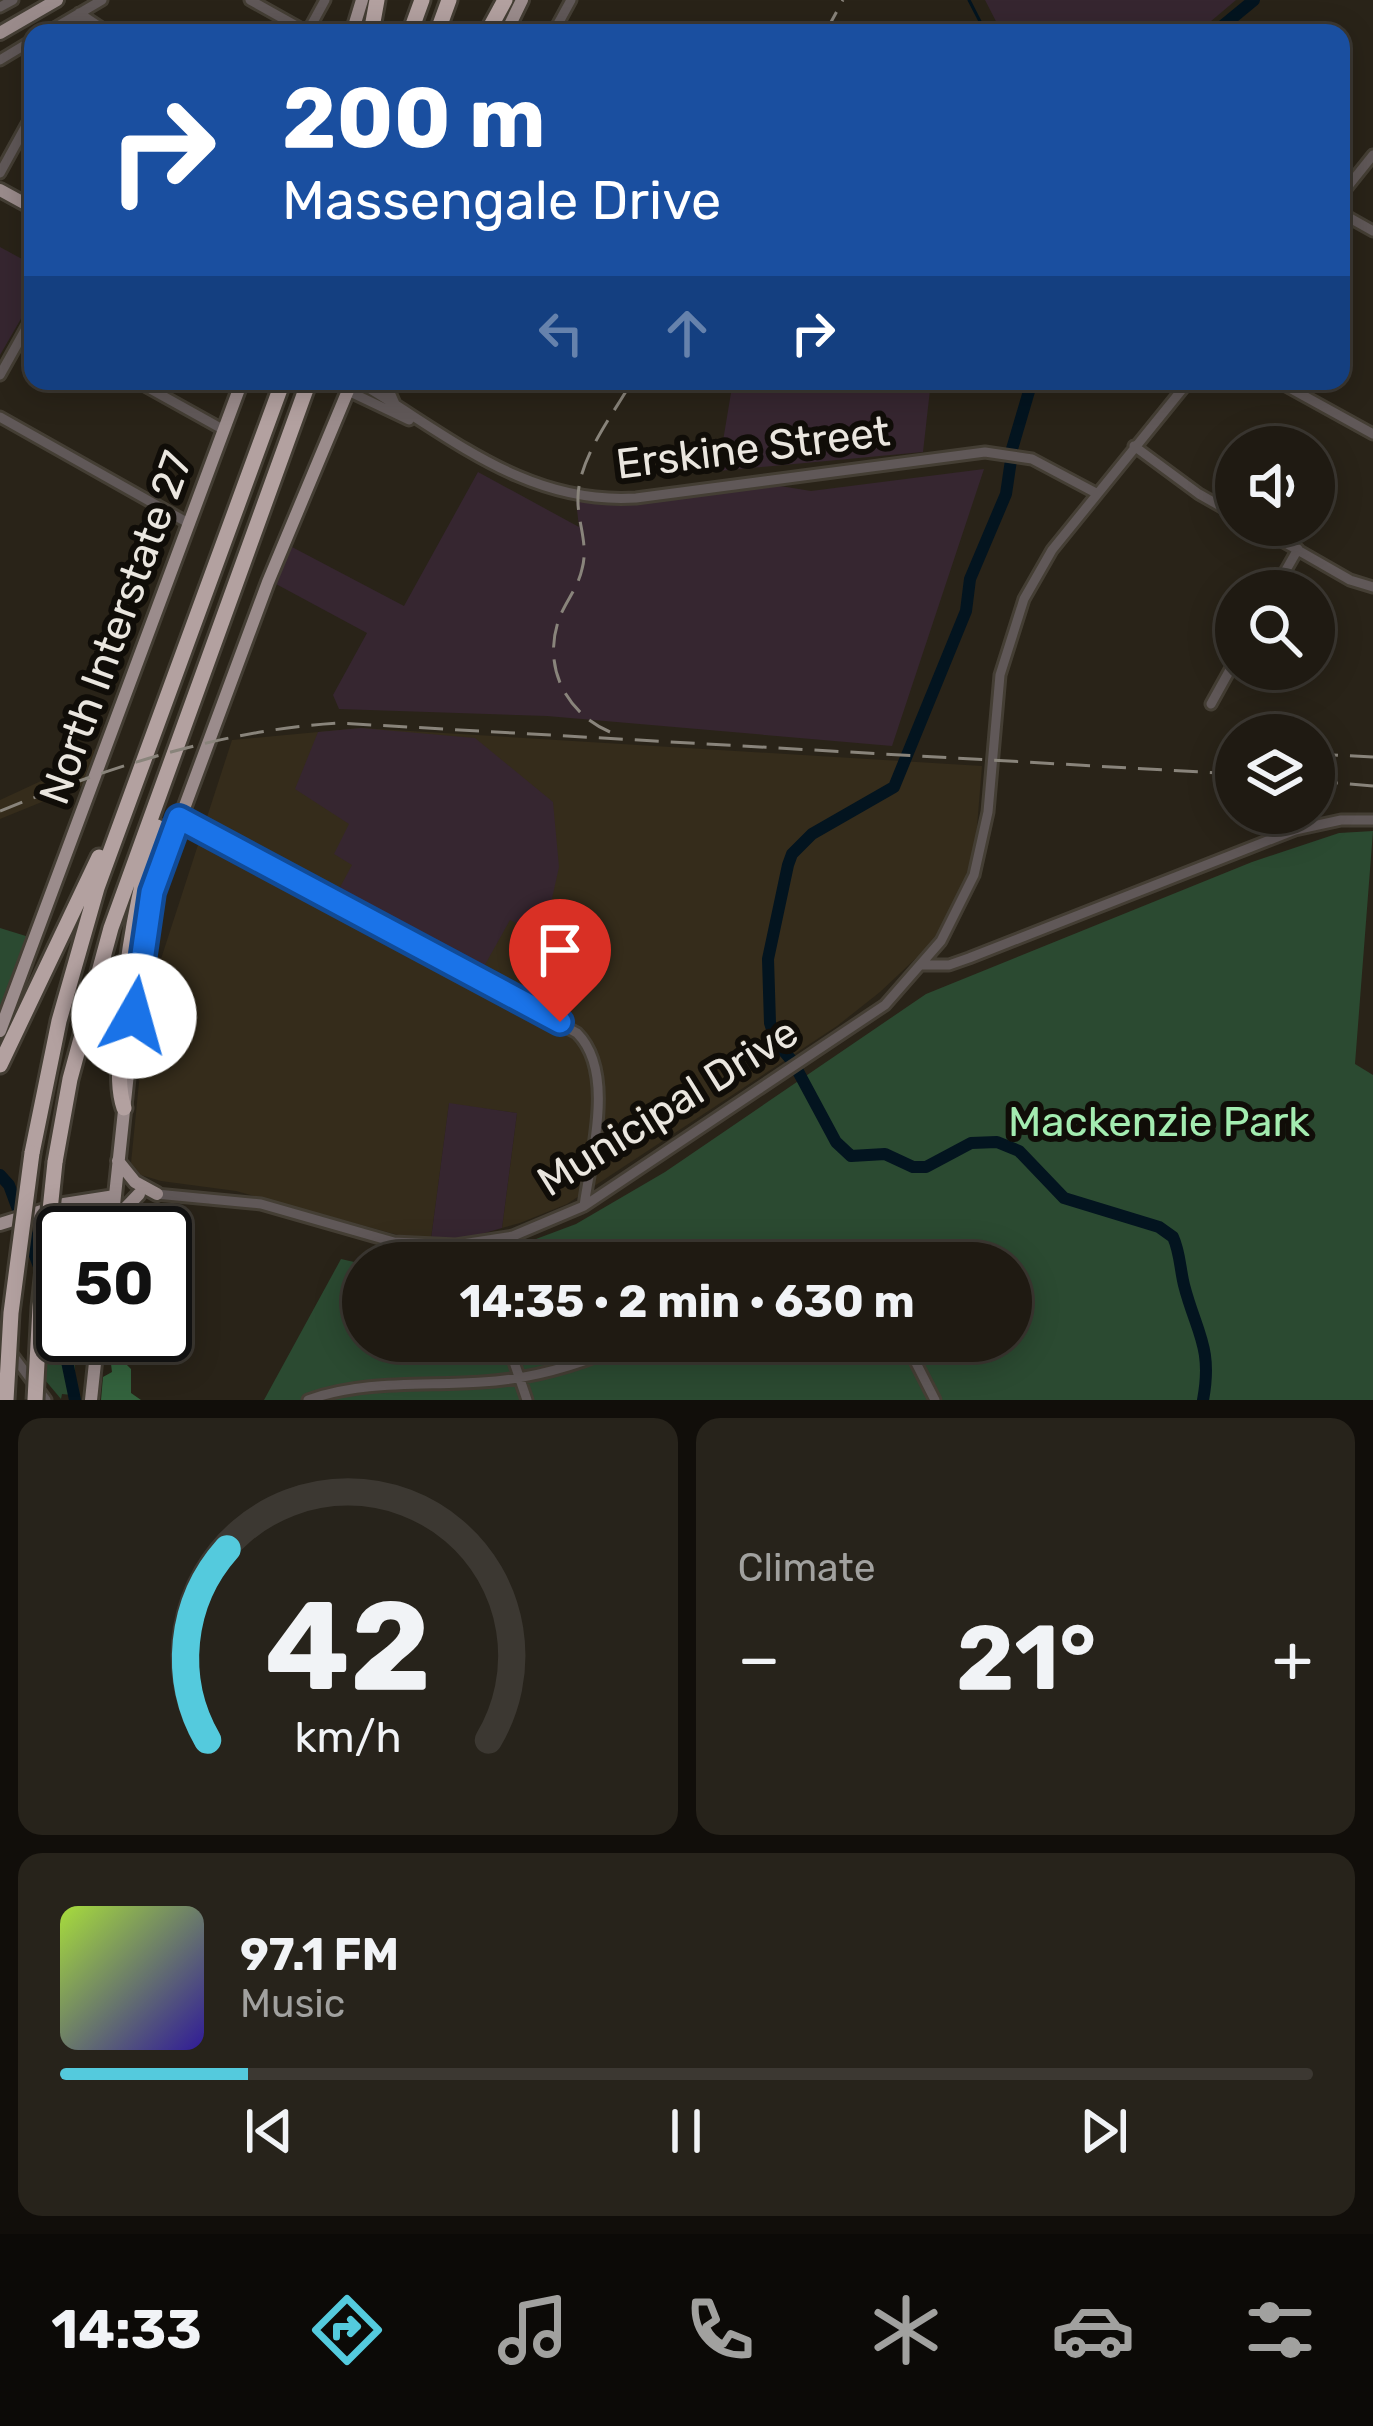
<!DOCTYPE html>
<html lang="en">
<head>
<meta charset="utf-8">
<style>
	:root { --surface:#1f1a12; --page:#27231b; --text:#f1f3f6; --muted:#a1a19f; --line:#3c3832; --accent:#54cadd }
	body { margin:0; font-family:Rubik,sans-serif; background:var(--page); color:var(--text); height:100vh; display:flex; flex-direction:column; font-size:45px; white-space:nowrap }
	* { box-sizing:border-box; margin:0 }
	p { font-size:39px; color:var(--muted) }
	.icon { flex:none; width:66px; height:66px; fill:none; stroke:currentColor; stroke-width:2; stroke-linecap:round; stroke-linejoin:round }
	.map { position:relative; height:1400px; overflow:hidden }
	.sheet { display:flex; flex-direction:column; gap:18px; padding:18px; background:#110e0a; flex:1 }
	.sheet>* { flex:none }
	.top-card { position:absolute; left:24px; top:24px; width:1326px; height:366px; border-radius:24px; box-shadow:0 6px 30px #0003,0 0 0 3px var(--line); background:#1a4fa0; color:#fff; overflow:hidden }
	.controls { position:absolute; left:1215px; top:426px; display:grid; gap:24px }
	.controls a { display:grid; place-items:center; width:120px; height:120px; border-radius:50%; background:var(--surface); box-shadow:0 6px 30px #0003,0 0 0 3px var(--line); font-size:60px }
	.speed { position:absolute; left:36px; top:1206px; display:flex; gap:24px; font-size:60px; font-weight:700; text-align:center }
	.speed>* { display:grid; place-content:center; width:156px; height:156px; border-radius:50%; background:var(--surface); box-shadow:0 6px 30px #0003,0 0 0 3px var(--line); line-height:1 }
	.speed .limit { border:6px solid #111; border-radius:18px; background:#fff; color:#111 }
	.pin { position:absolute; display:grid; place-items:center; width:102px; height:102px; color:#fff; margin:-123px -51px; border-radius:50% 50% 50% 0; rotate:-45deg; box-shadow:0 0 12px #0007 }
	.pin .icon { rotate:45deg }
	.me { position:absolute; width:132px; margin:-66px; rotate:7deg; stroke-linejoin:round; filter:drop-shadow(0 0 9px #0008) }
	.turn { display:flex; align-items:center; gap:42px; height:252px; padding:0 60px; font-size:54px }
	.turn .icon { width:156px; height:156px; stroke-width:2.5 }
	.turn b { display:block; font-size:84px; line-height:102px }
	.lanes { display:flex; align-items:center; height:114px; padding:0 60px; background:#0003; justify-content:center; gap:60px; direction:ltr }
	.lanes .off { opacity:.35 }
	.big { font-size:90px; font-weight:700; line-height:1.1 }
	.sheet .card { flex:1; display:flex; flex-direction:column; justify-content:center; gap:18px; min-width:0; padding:0 42px; border-radius:24px; background:var(--page) }
	.sheet .dial { align-items:center; gap:0 }
	.dial svg { height:312px; overflow:visible; fill:none; stroke:var(--line); stroke-width:7; stroke-linecap:round; text-anchor:middle }
	.dial text { fill:var(--text); stroke:none }
	.song { display:flex; align-items:center; gap:36px }
	.cover { width:144px; height:144px; border-radius:18px; background:linear-gradient(135deg,hsl(80 70% 55%),hsl(250 70% 35%)) }
	.played { height:12px; border-radius:6px; background:linear-gradient(90deg,var(--accent) 15%,var(--line) 15%) }
	.keys { display:flex; justify-content:space-around; direction:ltr }
	.heat { display:flex; justify-content:space-between; align-items:center; font-size:66px; direction:ltr }
	.sheet .tiles { flex:1; display:grid; gap:18px; grid-template-columns:1fr 1fr }
	.card:last-child { grid-column:span 2 }
	.trip { position:absolute; left:342px; top:1242px; width:690px; height:120px; border-radius:60px; background:var(--surface); box-shadow:0 6px 30px #0003,0 0 0 3px var(--line); font-weight:700; line-height:120px; text-align:center }
	.tabs { display:flex; height:192px; justify-content:space-around; align-items:center; background:#0c0a07; color:var(--muted) }
	.tabs .icon { width:84px; height:84px }
	.tabs .selected { color:var(--accent) }
	.tabs b { font-size:54px; color:var(--text) }
	.map>svg:first-child { display:block }
</style>
</head>
<body>
<div class="map">
<svg width="1373" height="1400" viewBox="0 0 1373 1400">
	<rect width="100%" height="100%" fill="#292318"/>
	<path fill="#352c1b" d="M361,728L982,766L976,839L963,887L931,944L880,992L837,1026L567,1204L520,1223L502,1228L517,1113L449,1104L431,1239H413L236,1191L161,1181L141,1175L131,1163L147,1002L232,740Z
		M95,749L99,750L86,784L0,819V800L54,775Z"/>
	<path fill="#362630" d="M985,0H1236L1197,33H1002Z
		M0,247L33,265V298L0,355Z
		M733,381H931L923,452L718,471Z
		M984,469L892,746L547,716L339,709L333,695L367,633L276,584L292,547L404,606L478,472L579,527L576,501L644,502L768,484L811,491Z
		M361,728L475,738L553,802L559,867L549,912L526,928L510,920L482,970L338,891L352,865L334,854L349,824L295,789L318,732Z
		M449,1103L517,1113L502,1228L464,1239H431Z"/>
	<path fill="#2b4a31" d="M1373,831L1355,1064L1373,1075V1400H264L341,1259L363,1264V1341H1011V1263H433L440,1252L496,1254L576,1224L665,1172L926,994L1252,862L1339,833Z
		M0,928L29,937L0,1015Z
		M105,1206L108,1209L105,1233H63V1335H73L76,1391L72,1395L62,1394L61,1399L45,1380L58,1216Z"/>
	<path fill="#33623d" d="M121,1359L131,1369V1393L141,1400H101L103,1377L112,1372L111,1364Z"/>
	<g fill="none" stroke-linecap="round" stroke-linejoin="round">
		<path stroke="#03141f" stroke-width="3" d="M969,0L986,33"/>
		<path stroke="#03141f" stroke-width="12" d="M1214,33L1254,0
			M1012,449L1032,381
			M1011,460L1006,494L970,579L966,611L894,787L812,834L792,854L788,865L768,959L770,1023L776,1042L793,1062L836,1142L851,1156L885,1154L913,1167H926L971,1143L997,1142L1019,1151L1064,1198L1159,1227L1173,1237C1180,1252 1180,1269 1184,1285C1196,1332 1213,1347 1203,1400
			M0,1175L9,1185L58,1318L75,1400"/>
		<g stroke="#443e34" stroke-width="15">
			<path id="minor" d="M250,0L309,33
				M0,7L13,0
				M79,13L109,33
				M79,13V33
				M46,33L102,0
				M307,33L325,0
				M553,33L571,0
				M0,60L33,40
				M0,173L33,113
				M1341,195L1373,155
				M1341,213L1373,231
				M0,375L33,316
				M136,381L224,430
				M357,381C448,434 524,505 636,498L985,452L1032,459L1096,493
				M385,381L396,406
				M1277,381L1373,434
				M348,391L409,420
				M0,417L190,524
				M1134,446L1199,494L1236,515
				M1254,525L1350,580L1373,587
				M1274,591L1298,549
				M1211,704L1236,659
				M179,818L577,1033C616,1072 591,1155 584,1206
				M923,965H949L969,958L1295,830L1341,820H1373
				M156,1194L261,1204L394,1242L456,1245L513,1236L584,1206L885,1005L941,941L974,875L988,812L1000,675L1024,599L1052,550L1189,381
				M0,1338L46,1400
				M501,1341L513,1359L527,1400
				M900,1341L914,1359L935,1400
				M308,1400C362,1380 425,1386 482,1382C534,1379 586,1363 633,1341"/>
		</g>
		<g stroke="#443e34" stroke-width="18">
			<path id="major" d="M0,33L57,0
				M352,33L362,0
				M506,33L522,0
				M0,190L33,208
				M0,1031L242,381
				M118,1161L135,1182L157,1194
				M116,1218L139,1194
				M0,1224L64,1204L115,1196
				M111,1233L139,970L153,892L268,582L352,381
				M91,1400L98,1335"/>
		</g>
		<g stroke="#443e34" stroke-width="21">
			<path id="highway" d="M371,33L377,0
				M410,33L422,0
				M437,33L449,0
				M487,33L505,0
				M0,1065L99,857
				M124,1108C117,1087 120,1064 121,1042C124,967 136,899 157,827
				M32,1153L59,1021L97,888L283,381
				M55,1162L70,1079L111,928L309,381"/>
		</g>
		<use href="#minor" stroke="#605858" stroke-width="9"/>
		<use href="#major" stroke="#9b8c8c" stroke-width="12"/>
		<use href="#highway" stroke="#b3a1a0" stroke-width="15"/>
		<path stroke="#89847b" stroke-width="3" stroke-dasharray="24 12" stroke-linecap="butt" d="M825,33L843,0
			M610,732C566,713 542,667 559,619C565,602 578,588 582,569C589,544 577,522 578,497C579,457 613,415 632,381
			M1314,754L1373,757
			M1314,781L1373,786
			M0,811C107,768 222,730 338,723L1236,774"/>
		<g stroke="#443e34" stroke-width="21" stroke-linecap="butt">
			<path id="highway-bridge" d="M6,1400L11,1313L32,1153
				M35,1400L40,1307L55,1162"/>
		</g>
		<use href="#highway-bridge" stroke="#b3a1a0" stroke-width="15"/>
	</g>
	<g fill="none" stroke-linecap="round" stroke-linejoin="round">
		<g stroke="#114b97" stroke-width="30">
			<path id="route" d="M134,1016L152,892L179,818L560,1022"/>
		</g>
		<use href="#route" stroke="#1a73e8" stroke-width="21"/>
	</g>
	<g text-anchor="middle" dominant-baseline="central" stroke-width="12" stroke-linejoin="round" paint-order="stroke">
		<g font-size="42" fill="#eae6df" stroke="#100d08">
			<text transform="translate(753 448) rotate(-7)">Erskine Street</text>
			<text transform="translate(116 628) rotate(-70)">North Interstate 27</text>
			<text transform="translate(668 1107) rotate(-32)">Municipal Drive</text>
		</g>
		<g font-size="42" fill="#a3ecb0" stroke="#100d08">
			<text x="1159" y="1122">Mackenzie Park</text>
		</g>
	</g>
</svg>
<div class="controls">
<a><svg class="icon" aria-label="sound" viewBox="0 0 24 24"><path d="M4 9h4l5-4v14l-5-4H4zM17 9q2 3 0 6"/></svg></a>
<a><svg class="icon" aria-label="search" viewBox="0 0 24 24"><circle cx="10" cy="10" r="6"/><path d="M15 15l6 6"/></svg></a>
<a><svg class="icon" aria-label="layers" viewBox="0 0 24 24"><path d="M12 4l9 5-9 5-9-5zM3 14l9 5 9-5"/></svg></a>
</div>
<div class="speed"><div class="limit">50</div></div>
<div class="pin" style="left:560px;top:1022px;background:#d93025"><svg class="icon" aria-label="arrive" viewBox="0 0 24 24"><path d="M6 21V4h12l-3 4 3 4H6"/></svg></div>
<svg class="me" style="left:134px;top:1016px" viewBox="-20 -20 40 40"><circle r="19" fill="#fff"/><path d="M0-13L10 11 0 6-10 11z" fill="#1a73e8"/></svg>
<div class="trip">14:35 · 2 min · 630 m</div>
<div class="top-card">
<div class="turn"><svg class="icon" aria-label="right" viewBox="0 0 24 24"><path d="M7 20v-9h11M14 6l5 5-5 5"/></svg><div><b>200 m</b>Massengale Drive</div></div>
<div class="lanes"><svg class="icon off" aria-label="left" viewBox="0 0 24 24"><path d="M17 20v-9H6M10 6l-5 5 5 5"/></svg><svg class="icon off" aria-label="ahead" viewBox="0 0 24 24"><path d="M12 20V5M6 11l6-6 6 6"/></svg><svg class="icon" aria-label="right" viewBox="0 0 24 24"><path d="M7 20v-9h11M14 6l5 5-5 5"/></svg></div>
</div>
</div>
<section class="sheet">
<div class="tiles">
<div class="card dial"><svg viewBox="0 0 100 80">
<path d="M14 69A42 42 0 1 1 86 69"/>
<path d="M14 69A42 42 0 0 1 19 20" stroke="#54cadd"/>
<text x="50" y="56" font-size="32" font-weight="700">42</text>
<text x="50" y="72" font-size="11">km/h</text>
</svg></div>
<div class="card"><p>Climate</p>
<div class="heat"><a>−</a><b class="big">21°</b><a>+</a></div>
</div>
<div class="card">
<div class="song"><i class="cover"></i><div><b>97.1 FM</b><p>Music</p></div></div>
<div class="played"></div>
<div class="keys"><svg class="icon" aria-label="previous" viewBox="0 0 24 24"><path d="M18 5L8 12l10 7zM5 5v14"/></svg><svg class="icon" aria-label="pause" viewBox="0 0 24 24"><path d="M8 5v14M16 5v14"/></svg><svg class="icon" aria-label="next" viewBox="0 0 24 24"><path d="M6 5l10 7-10 7zM19 5v14"/></svg></div>
</div>
</div>
</section>
<nav class="tabs">
<b>14:33</b>
<svg class="icon selected" aria-label="directions" viewBox="0 0 24 24"><path d="M12 3l9 9-9 9-9-9zM9 14v-3h6M13 9l2 2-2 2"/></svg>
<svg class="icon" aria-label="music" viewBox="0 0 24 24"><path d="M9 18V5l10-2v13"/><circle cx="6" cy="18" r="3"/><circle cx="16" cy="16" r="3"/></svg>
<svg class="icon" aria-label="phone" viewBox="0 0 24 24"><path d="M5 4h4l2 5-3 2q2 4 5 5l2-3 5 2v4C11 20 4 13 5 4z"/></svg>
<svg class="icon" aria-label="climate" viewBox="0 0 24 24"><path d="M12 3v18M4 7l16 10M4 17L20 7"/></svg>
<svg class="icon" aria-label="car" viewBox="0 0 24 24"><path d="M5 17H2v-5l4-1 3-4h7l3 4 3 1v5h-3M9 17h6M6 11h13"/><circle cx="7" cy="17" r="2"/><circle cx="17" cy="17" r="2"/></svg>
<svg class="icon" aria-label="filters" viewBox="0 0 24 24"><path d="M4 7h16M4 17h16"/><circle cx="9" cy="7" r="2"/><circle cx="15" cy="17" r="2"/></svg>
</nav>
</body>
</html>
